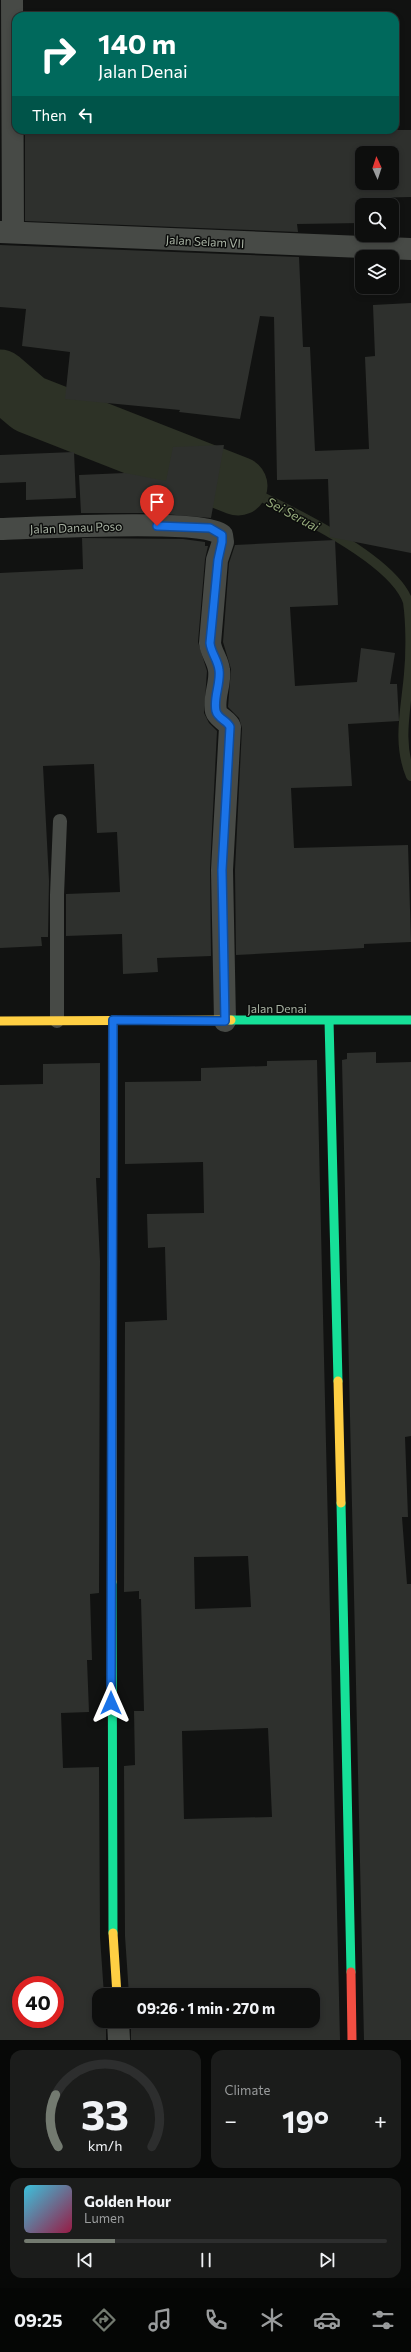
<!DOCTYPE html>
<html lang="en">
<head>
<meta charset="utf-8">
<style>
	:root { --surface:#0d0e0d; --page:#1b1c1b; --text:#f1f3f6; --muted:#9a9c9d; --line:#2d2e2e; --accent:#737a70 }
	body { margin:0; font-family:Commissioner,sans-serif; background:var(--page); color:var(--text); height:100vh; display:flex; flex-direction:column; font-size:15px; white-space:nowrap }
	* { box-sizing:border-box; margin:0 }
	p { font-size:13px; color:var(--muted) }
	.icon { flex:none; width:22px; height:22px; fill:none; stroke:currentColor; stroke-width:2; stroke-linecap:round; stroke-linejoin:round }
	.map { position:relative; height:2040px; overflow:hidden }
	.side { display:flex; flex-direction:column; gap:10px; padding:10px; background:#070807; flex:1 }
	.side>* { flex:none }
	.guide { position:absolute; left:12px; top:12px; width:387px; height:122px; border-radius:12px; box-shadow:0 2px 6px #0003,0 0 0 1px var(--line); background:#00695c; color:#fff; overflow:hidden }
	.needle { width:26px; rotate:357deg }
	.controls { position:absolute; left:355px; top:146px; display:grid; gap:8px }
	.controls a { display:grid; place-items:center; width:44px; height:44px; border-radius:8px; background:var(--surface); box-shadow:0 2px 6px #0003,0 0 0 1px var(--line); font-size:20px }
	.speed { position:absolute; left:12px; top:1976px; display:flex; gap:8px; font-size:20px; font-weight:700; text-align:center }
	.speed>* { display:grid; place-content:center; width:52px; height:52px; border-radius:50%; background:var(--surface); box-shadow:0 2px 6px #0003,0 0 0 1px var(--line); line-height:1 }
	.speed .limit { border:6px solid #d22; background:#fff; color:#111 }
	.pin { position:absolute; display:grid; place-items:center; width:34px; height:34px; color:#fff; margin:-41px -17px; border-radius:50% 50% 50% 0; rotate:-45deg; box-shadow:0 0 4px #0007 }
	.pin .icon { rotate:45deg }
	.me { position:absolute; width:44px; margin:-22px; rotate:0deg; stroke-linejoin:round; filter:drop-shadow(0 0 3px #0008) }
	.turn { display:flex; align-items:center; gap:14px; height:84px; padding:0 20px; font-size:18px }
	.turn .icon { width:52px; height:52px; stroke-width:2.5 }
	.turn b { display:block; font-size:28px; line-height:34px }
	.then { display:flex; align-items:center; height:38px; padding:0 20px; background:#0003; gap:8px; font-size:15px }
	.big { font-size:30px; font-weight:700; line-height:1.1 }
	.side .tile { flex:1; display:flex; flex-direction:column; justify-content:center; gap:6px; min-width:0; padding:0 14px; border-radius:12px; background:var(--page) }
	.side .dial { align-items:center; gap:0 }
	.dial svg { height:104px; overflow:visible; fill:none; stroke:var(--line); stroke-width:7; stroke-linecap:round; text-anchor:middle }
	.dial text { fill:var(--text); stroke:none }
	.song { display:flex; align-items:center; gap:12px }
	.cover { width:48px; height:48px; border-radius:6px; background:linear-gradient(135deg,hsl(190 70% 55%),hsl(340 70% 35%)) }
	.played { height:4px; border-radius:2px; background:linear-gradient(90deg,var(--accent) 25%,var(--line) 25%) }
	.keys { display:flex; justify-content:space-around; direction:ltr }
	.heat { display:flex; justify-content:space-between; align-items:center; font-size:22px; direction:ltr }
	.side .tiles { flex:1; display:grid; gap:10px; grid-template-columns:1fr 1fr }
	.tile:last-child { grid-column:span 2 }
	.trip { position:absolute; left:92px; top:1988px; width:228px; height:40px; border-radius:12px; background:var(--surface); box-shadow:0 2px 6px #0003,0 0 0 1px var(--line); font-weight:700; line-height:40px; text-align:center }
	.menu { display:flex; height:64px; justify-content:space-around; align-items:center; background:#050605; color:var(--muted) }
	.menu .icon { width:28px; height:28px }
	.menu .selected { color:var(--accent) }
	.menu b { font-size:18px; color:var(--text) }
	.map>svg:first-child { display:block }
</style>
</head>
<body>
<div class="map">
<svg width="411" height="2040" viewBox="0 0 411 2040">
	<rect width="100%" height="100%" fill="#111211"/>
	<g fill="none" stroke-linecap="round" stroke-linejoin="round">
		<path stroke="#2d3226" stroke-width="10" d="M238,486C280,505 393,557 408,602C411,623 411,653 409,674C406,709 397,743 411,776"/>
		<path stroke="#2d3226" stroke-width="59" d="M0,379L29,404L238,486"/>
	</g>
	<path fill="#2e302d" fill-rule="evenodd" d="M25,130H164V133L221,131V135L298,133V130H411V197L365,198V205H362V223L297,224L298,232L25,221ZM362,153H392V183H362Z
		M0,245L299,257L303,347H310L315,451L369,449L365,357L375,356L373,305L411,303V553L330,537L328,479L277,480L274,317L260,316L240,419L179,412L180,410L65,399L70,352L22,346L26,309L0,307Z
		M224,445L211,518L153,513H81L79,475L125,473L166,481L173,447Z
		M74,452L76,498L26,500V482L0,483V455Z
		M82,538L183,539L205,542V546H208L205,559L198,642L207,671L204,713L209,723L217,731L210,869L211,956L157,958L158,972L123,974L122,934L66,936V894L120,892L117,832L97,833L94,764L43,766L49,881L48,937H41L42,946L0,948V573L83,569Z
		M335,540L338,605L290,607L295,686L357,682L361,648L395,653L390,684H397L399,721L348,724L352,786L291,788L294,848L408,845L411,942L364,944V948L236,955L235,870L242,728L239,718L228,707L231,669L223,642L229,563L235,545Z
		M376,1052V1063L411,1062V1436L405,1437L408,1517H402L407,1584H411V2040H364L342,1060L347,1059V1053Z
		M317,1060L340,2040H131V2021H313V1995H129L125,1936L124,1766L135,1765L134,1711H144L141,1599H139V1591L124,1592L125,1322L167,1320L165,1247L148,1248L147,1214L204,1213L203,1162L125,1164V1082L201,1081V1068L267,1066V1061ZM248,1556L251,1607L195,1609L194,1557ZM268,1728L272,1817L184,1819L182,1731Z
		M100,1063V1178H96L100,1261L99,1593L90,1594L92,1660H87L89,1712L61,1713L63,1768L99,1767L100,1937L104,1995H99V2021H106V2040H0V1085L43,1084V1064ZM21,1985H55V2019H21Z"/>
	<g fill="none" stroke-linecap="round" stroke-linejoin="round">
		<path stroke="#474a46" stroke-width="14" d="M57,1021V895L60,821"/>
		<path stroke="#474a46" stroke-width="22" d="M12,0L13,232
			M0,232L411,249
			M0,529C34,528 203,518 222,535L223,542L217,560L210,643C211,653 218,660 219,670C221,683 213,698 216,711C218,718 227,720 230,727L222,870L225,1021
			M118,2021L119,2040"/>
		<path stroke="#16e098" stroke-width="9" d="M231,1020H411
			M329,1020L338,1381
			M112,1357L113,1020
			M341,1503L351,1972
			M112,1582L113,1933"/>
		<path stroke="#ffcf43" stroke-width="9" d="M0,1021L231,1020
			M338,1381L341,1503
			M112,1582V1357
			M113,1933L117,1995"/>
		<path stroke="#f24e42" stroke-width="9" d="M351,1972L352,2040"/>
	</g>
	<g fill="none" stroke-linecap="round" stroke-linejoin="round">
		<g stroke="#114b97" stroke-width="10">
			<path id="route" d="M111,1703L113,1020L225,1021L222,870L230,727C227,720 218,719 216,711C213,698 221,683 219,670C218,660 211,653 210,643L218,560L222,542V535L210,528L157,526"/>
		</g>
		<use href="#route" stroke="#1a73e8" stroke-width="7"/>
	</g>
	<g text-anchor="middle" dominant-baseline="central" stroke-width="3" stroke-linejoin="round" paint-order="stroke">
		<g font-size="12" fill="#a8b2a3" stroke="#0c0d0c">
			<text transform="translate(205 241) rotate(3)">Jalan Selam VII</text>
			<text transform="translate(76 527) rotate(-2)">Jalan Danau Poso</text>
			<text x="277" y="1008">Jalan Denai</text>
		</g>
		<g font-size="13" font-style="italic" fill="#96ab7c" stroke="#0c0d0c">
			<text transform="translate(293 514) rotate(28)">Sei Seruai</text>
		</g>
	</g>
</svg>
<div class="controls">
<a><svg class="needle" viewBox="-14 -14 28 28"><path d="M0-13l5 13h-10z" fill="#e53935"/><path d="M0 13l5-13h-10z" fill="#9a9c9d"/></svg></a>
<a><svg class="icon" aria-label="search" viewBox="0 0 24 24"><circle cx="10" cy="10" r="6"/><path d="M15 15l6 6"/></svg></a>
<a><svg class="icon" aria-label="layers" viewBox="0 0 24 24"><path d="M12 4l9 5-9 5-9-5zM3 14l9 5 9-5"/></svg></a>
</div>
<div class="speed"><div class="limit">40</div></div>
<div class="pin" style="left:157px;top:526px;background:#d93025"><svg class="icon" aria-label="arrive" viewBox="0 0 24 24"><path d="M6 21V4h12l-3 4 3 4H6"/></svg></div>
<svg class="me" style="left:111px;top:1703px" viewBox="-20 -20 40 40"><path d="M0-17L14 15 0 8-14 15z" fill="#1a73e8" stroke="#fff" stroke-width="4"/></svg>
<div class="trip">09:26 · 1 min · 270 m</div>
<div class="guide">
<div class="turn"><svg class="icon" aria-label="right" viewBox="0 0 24 24"><path d="M7 20v-9h11M14 6l5 5-5 5"/></svg><div><b>140 m</b>Jalan Denai</div></div>
<div class="then">Then<svg class="icon" aria-label="left" viewBox="0 0 24 24"><path d="M17 20v-9H6M10 6l-5 5 5 5"/></svg></div>
</div>
</div>
<section class="side">
<div class="tiles">
<div class="tile dial"><svg viewBox="0 0 100 80">
<path d="M14 69A42 42 0 1 1 86 69"/>
<path d="M14 69A42 42 0 0 1 12 29" stroke="#737a70"/>
<text x="50" y="56" font-size="32" font-weight="700">33</text>
<text x="50" y="72" font-size="11">km/h</text>
</svg></div>
<div class="tile"><p>Climate</p>
<div class="heat"><a>−</a><b class="big">19°</b><a>+</a></div>
</div>
<div class="tile">
<div class="song"><i class="cover"></i><div><b>Golden Hour</b><p>Lumen</p></div></div>
<div class="played"></div>
<div class="keys"><svg class="icon" aria-label="previous" viewBox="0 0 24 24"><path d="M18 5L8 12l10 7zM5 5v14"/></svg><svg class="icon" aria-label="pause" viewBox="0 0 24 24"><path d="M8 5v14M16 5v14"/></svg><svg class="icon" aria-label="next" viewBox="0 0 24 24"><path d="M6 5l10 7-10 7zM19 5v14"/></svg></div>
</div>
</div>
</section>
<nav class="menu">
<b>09:25</b>
<svg class="icon selected" aria-label="directions" viewBox="0 0 24 24"><path d="M12 3l9 9-9 9-9-9zM9 14v-3h6M13 9l2 2-2 2"/></svg>
<svg class="icon" aria-label="music" viewBox="0 0 24 24"><path d="M9 18V5l10-2v13"/><circle cx="6" cy="18" r="3"/><circle cx="16" cy="16" r="3"/></svg>
<svg class="icon" aria-label="phone" viewBox="0 0 24 24"><path d="M5 4h4l2 5-3 2q2 4 5 5l2-3 5 2v4C11 20 4 13 5 4z"/></svg>
<svg class="icon" aria-label="climate" viewBox="0 0 24 24"><path d="M12 3v18M4 7l16 10M4 17L20 7"/></svg>
<svg class="icon" aria-label="car" viewBox="0 0 24 24"><path d="M5 17H2v-5l4-1 3-4h7l3 4 3 1v5h-3M9 17h6M6 11h13"/><circle cx="7" cy="17" r="2"/><circle cx="17" cy="17" r="2"/></svg>
<svg class="icon" aria-label="filters" viewBox="0 0 24 24"><path d="M4 7h16M4 17h16"/><circle cx="9" cy="7" r="2"/><circle cx="15" cy="17" r="2"/></svg>
</nav>
</body>
</html>
